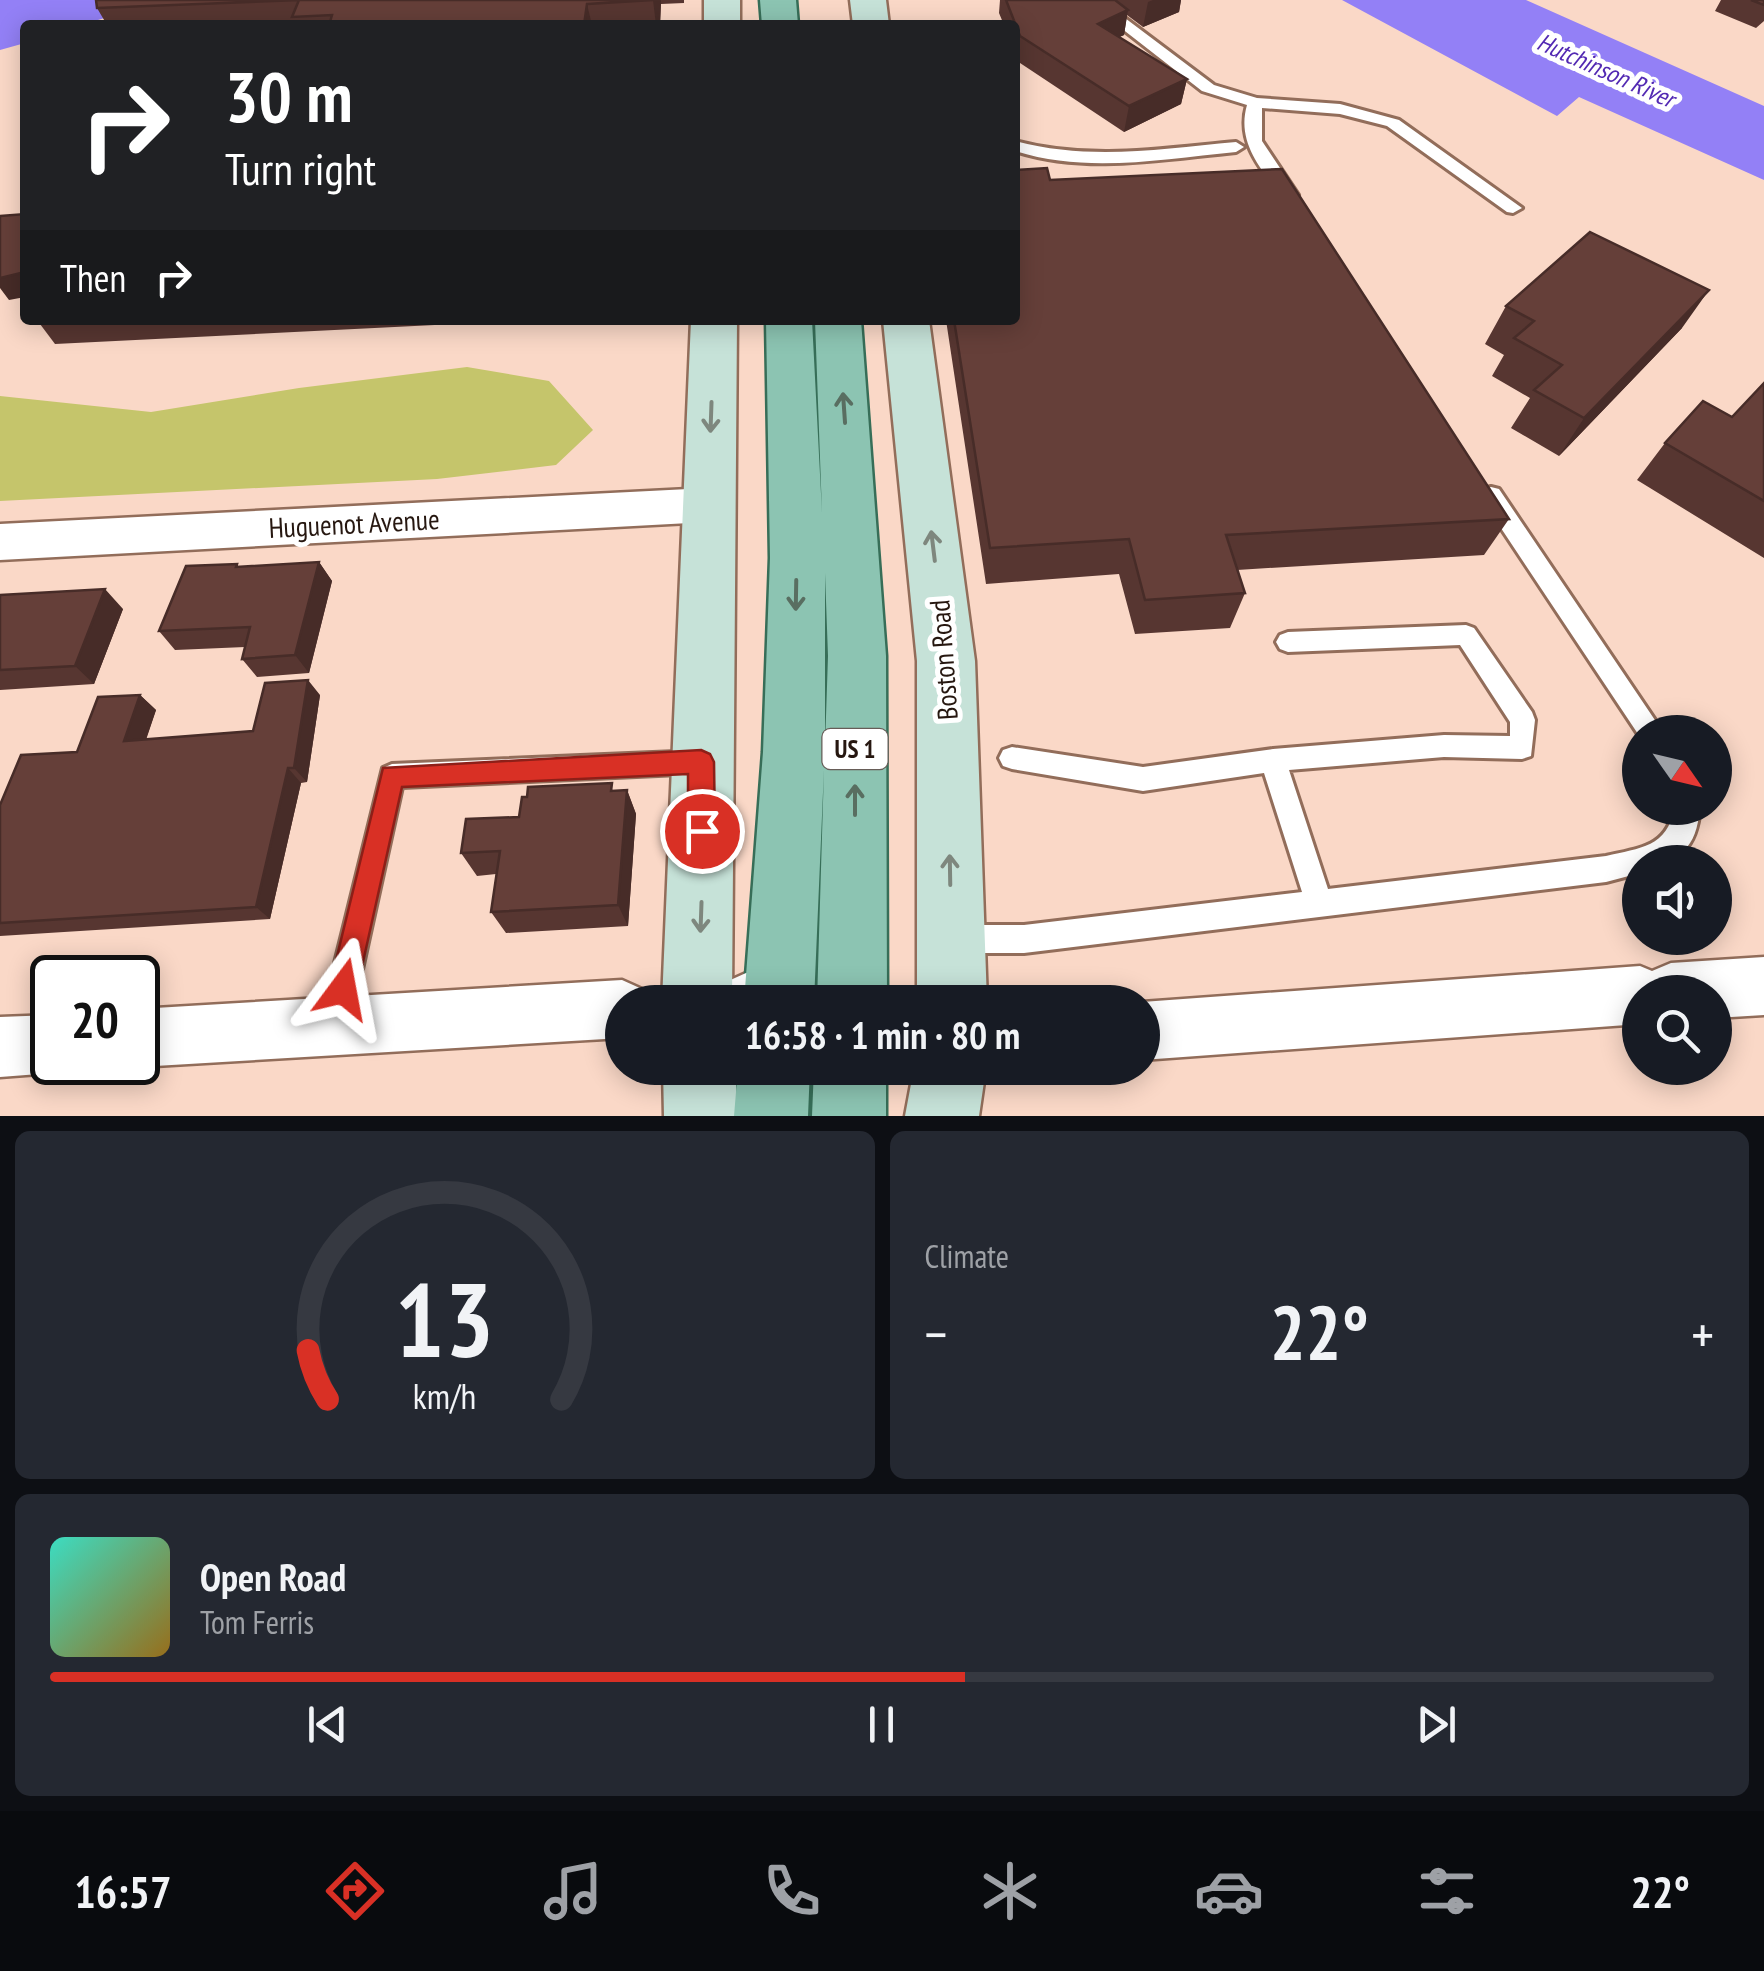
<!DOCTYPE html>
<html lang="en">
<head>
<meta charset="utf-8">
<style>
	:root { --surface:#171b24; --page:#242831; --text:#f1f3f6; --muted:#9ea1a6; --line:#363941; --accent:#d93025 }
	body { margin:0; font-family:"PT Sans Narrow",sans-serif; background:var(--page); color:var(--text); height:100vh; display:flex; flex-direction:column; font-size:38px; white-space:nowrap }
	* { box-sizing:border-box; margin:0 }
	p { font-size:32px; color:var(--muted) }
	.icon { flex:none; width:55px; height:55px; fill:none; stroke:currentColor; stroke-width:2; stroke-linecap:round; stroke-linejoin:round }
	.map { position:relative; height:1116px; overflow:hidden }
	.side { display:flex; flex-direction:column; gap:15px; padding:15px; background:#0d0f14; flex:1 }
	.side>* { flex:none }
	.hud { position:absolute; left:20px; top:20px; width:1000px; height:305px; border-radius:10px; box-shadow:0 5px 25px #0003; background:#202124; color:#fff; overflow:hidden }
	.needle { width:65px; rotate:124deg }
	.fabs { position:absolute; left:1622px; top:715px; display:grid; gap:20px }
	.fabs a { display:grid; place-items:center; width:110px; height:110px; border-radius:50%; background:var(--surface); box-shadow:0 5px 25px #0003; font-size:50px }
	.speed { position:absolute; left:30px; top:955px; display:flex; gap:20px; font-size:50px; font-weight:700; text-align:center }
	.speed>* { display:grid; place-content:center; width:130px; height:130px; border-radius:50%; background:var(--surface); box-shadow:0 5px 25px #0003; line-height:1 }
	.speed .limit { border:5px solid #111; border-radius:15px; background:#fff; color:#111 }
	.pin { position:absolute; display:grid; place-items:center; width:85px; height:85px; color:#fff; margin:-42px; border:5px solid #fff; border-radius:50%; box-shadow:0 2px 10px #0007 }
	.me { position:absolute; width:110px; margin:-55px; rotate:13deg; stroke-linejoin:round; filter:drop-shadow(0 0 8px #0008) }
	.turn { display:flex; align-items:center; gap:35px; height:210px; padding:0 40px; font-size:45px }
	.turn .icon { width:130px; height:130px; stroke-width:2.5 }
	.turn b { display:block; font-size:70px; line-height:85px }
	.then { display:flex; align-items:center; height:95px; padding:0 40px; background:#0003; gap:20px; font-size:38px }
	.big { font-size:75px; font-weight:600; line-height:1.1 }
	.side .card { flex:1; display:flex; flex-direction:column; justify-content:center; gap:15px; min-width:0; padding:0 35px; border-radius:15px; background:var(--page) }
	.side .dial { align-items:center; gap:0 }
	.dial svg { height:260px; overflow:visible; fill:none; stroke:var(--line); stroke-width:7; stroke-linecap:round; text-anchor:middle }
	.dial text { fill:var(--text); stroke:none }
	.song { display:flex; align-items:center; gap:30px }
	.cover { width:120px; height:120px; border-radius:15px; background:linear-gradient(135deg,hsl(170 70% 55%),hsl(40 70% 35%)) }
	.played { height:10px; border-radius:5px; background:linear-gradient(90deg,var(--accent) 55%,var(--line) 55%) }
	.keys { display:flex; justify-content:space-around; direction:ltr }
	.heat { display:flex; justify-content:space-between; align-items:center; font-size:55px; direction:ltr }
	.side .tiles { flex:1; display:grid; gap:15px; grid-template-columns:1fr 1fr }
	.card:last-child { grid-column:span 2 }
	.trip { position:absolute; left:605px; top:985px; width:555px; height:100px; border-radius:50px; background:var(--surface); box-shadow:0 5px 25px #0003; font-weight:600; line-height:100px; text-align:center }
	.menu { display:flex; height:160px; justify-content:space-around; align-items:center; background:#090b0e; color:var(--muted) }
	.menu .icon { width:70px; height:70px }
	.menu .active { color:var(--accent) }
	.menu b { font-size:45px; color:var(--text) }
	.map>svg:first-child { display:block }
</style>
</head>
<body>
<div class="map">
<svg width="1764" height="1116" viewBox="0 0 1764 1116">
	<rect width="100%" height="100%" fill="#fad8c7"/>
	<path fill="#c5c56b" d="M467,367L549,381L593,430L556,465L437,479L0,501V396L151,412L299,388Z"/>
	<path fill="#9380f6" d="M0,0H162L82,25H25V43L0,50Z
		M1342,0H1526L1764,106V180L1579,97L1557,116Z"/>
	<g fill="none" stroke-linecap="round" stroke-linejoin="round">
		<g stroke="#926d5a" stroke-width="6">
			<path id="lane" d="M1085,0H1101L1214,85L1257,98L1340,104L1399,120L1522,208L1513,213L1507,212L1387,126L1340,114L1262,108V141L1298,195L1289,200L1283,199C1262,170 1236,143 1247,105L1202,91Z
				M1015,141C1090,161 1160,149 1236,142L1244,147L1236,152C1162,159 1087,174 1015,151Z
				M1491,487L1499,489L1663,732H1640V737L1483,501L1480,495L1483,489Z
				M1466,625L1474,628L1532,712L1535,720L1531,756L1522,759L1444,757L1289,770L1328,889L1606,856C1640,848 1668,847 1674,808H1700C1696,849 1681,862 1640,862V873L1606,882L1024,953H955L945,949L941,939L945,929L955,925H1024L1302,892L1264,773L1143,791L1012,769L1003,766L999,758L1003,750L1012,747L1143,767L1273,749L1444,735L1510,736V722L1460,645L1288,652L1280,649L1276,642L1280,635L1288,632Z
				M701,751L710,754L714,762L710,770L701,773L402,787L350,1024L345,1034L335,1039L325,1034L320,1024L383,768L392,764Z"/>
		</g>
		<g stroke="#926d5a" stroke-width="5">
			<path id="street" d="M708,488L723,493L730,505L723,517L708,522L0,560V524Z
				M1764,957V1015L1715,1018V992H1640V1024L1142,1060V1002L1640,966L1652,971L1671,963Z
				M779,972L799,981L807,1002H717L726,982L746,973Z
				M622,980L642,989L648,1002H622V1038L138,1067L126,1062H138V1009Z
				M52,1015V1062L73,1065L52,1073L0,1077V1017Z"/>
		</g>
		<g stroke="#926d5a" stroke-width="5">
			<path id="secondary" d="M704,0H740V25H704Z
				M850,0H886L889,25H853Z
				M691,320H737L732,1002H662Z
				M883,320H929L975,661L987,1002H917V661Z
				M663,1068H735L738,1116H664Z
				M914,1068H986L979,1116H905Z"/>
		</g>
		<g stroke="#376e58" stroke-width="5">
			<path id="primary" d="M760,0H796L798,25H762Z
				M766,320H812L822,513L815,320H861L886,656L887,1002H817L824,769L814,1002H744L763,752L770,558ZM825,573L828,656L825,747Z
				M738,1068H810L808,1116H734Z
				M814,1068H886V1116H812Z"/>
		</g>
		<use href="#lane" fill="#fff" fill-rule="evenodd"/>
		<use href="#street" fill="#fff" fill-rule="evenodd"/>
		<use href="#secondary" fill="#c6e2d8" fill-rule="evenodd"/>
		<use href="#primary" fill="#8cc4b2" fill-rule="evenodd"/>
	</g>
	<path fill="#573631" d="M96,0H684V3L661,4L660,25H107L97,8Z
		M1000,0H1181L1179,12L1143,27L1127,15L1124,35L1119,37L1187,79L1181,104L1124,132L1017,61L1015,55V25H1004L999,13Z
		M1721,0H1764V21L1756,28L1715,11Z
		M1050,180L1509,519L1484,555L1237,570L1245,593L1230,628L1135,634L1119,574L986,584L946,320H1015Z
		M1506,306L1682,328L1559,456L1511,428L1530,398L1492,376L1504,355L1485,344Z
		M37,320H533L55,344Z
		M1764,383V558L1637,480L1665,443L1732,417Z
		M319,562L332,581L309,673L257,677L242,659L245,647L175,650L159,631L239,567Z
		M0,595L123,609L94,684L0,690Z
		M140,695L156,710L146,740L253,731L320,695L307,782L301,783L270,919L0,936V805L77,752Z
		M627,790L636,814L628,926L506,933L491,912L496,874L477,876L461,853L615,791Z"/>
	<path fill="#472c28" d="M653,0H661L660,25H656Z
		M1153,0H1181L1179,12L1143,27L1148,2Z
		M587,4L592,25H584Z
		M1128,10L1124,35L1094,49L1098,24Z
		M1187,79L1181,104L1124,132L1129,106Z
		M25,272V297L9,300L0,288V278Z
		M1709,290L1682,328L1559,456L1584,418Z
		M319,562L332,581L309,673L295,655Z
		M105,589L123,609L94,684L75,666Z
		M308,680L320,695L307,782L294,768Z
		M140,695L156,710L140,756L124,741Z
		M288,768L301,783L270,919L256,907Z
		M627,790L636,814L628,926L618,905Z"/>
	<path fill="#653f39" stroke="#472c28" stroke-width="2.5" d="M96,0H653L587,4L584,25H329L332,15L292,17L299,0L97,8Z
		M1006,0H1115L1128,10L1098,24L1187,79L1129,106L1020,36Z
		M1751,0H1764V5Z
		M1047,168L1050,180L1282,169L1509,519L1226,535L1245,593L1145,600L1129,539L990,548L954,320H1015V170Z
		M25,214V272L0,278V216Z
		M1590,232L1709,290L1584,418L1534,390L1562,365L1514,338L1534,321L1506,306Z
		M1764,383V501L1665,443L1703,401L1732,417Z
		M319,562L295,655L242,659L250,627L159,631L186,566L237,564L236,567Z
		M105,589L75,666L0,670V595Z
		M308,680L294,768H288L256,907L0,923V805L21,755L77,752L98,697L140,695L124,741L253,731L265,683Z
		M612,783L611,791L627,790L618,905L491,912L500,851L461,853L466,819L519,817L522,797H527L528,787Z"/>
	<defs><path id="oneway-shaft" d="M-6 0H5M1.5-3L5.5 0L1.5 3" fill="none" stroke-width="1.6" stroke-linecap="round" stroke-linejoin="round" transform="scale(2.5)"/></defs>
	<g stroke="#596e61">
		<use href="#oneway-shaft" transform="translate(844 408) rotate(-94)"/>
		<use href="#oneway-shaft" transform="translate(796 595) rotate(91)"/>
		<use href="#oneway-shaft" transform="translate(855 800) rotate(-90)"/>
	</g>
	<g stroke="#7e877e">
		<use href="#oneway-shaft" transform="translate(711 417) rotate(92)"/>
		<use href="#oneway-shaft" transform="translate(933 546) rotate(-97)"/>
		<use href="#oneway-shaft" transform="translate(950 870) rotate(-91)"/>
		<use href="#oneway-shaft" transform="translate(701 917) rotate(92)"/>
	</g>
	<path fill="#d93025" stroke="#8d1f18" stroke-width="2.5" d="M701,750L710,754L714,762L715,831L711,840L702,844L692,840L688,831V774L402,787L357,989L353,999L343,1003L333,999L329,989L383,768Z"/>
	<g text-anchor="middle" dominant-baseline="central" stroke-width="10" stroke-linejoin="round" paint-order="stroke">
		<g font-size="25" font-style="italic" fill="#532ab3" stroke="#fff">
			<text transform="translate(1606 70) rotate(24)">Hutchinson River</text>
		</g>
		<rect fill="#fff" stroke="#675d58" stroke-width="2.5" x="822.5" y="729" width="65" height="40" rx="8"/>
		<g font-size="25" font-weight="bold" fill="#261710">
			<text x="855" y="749">US 1</text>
		</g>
		<g font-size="28" fill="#261710" stroke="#fff">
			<text transform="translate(354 523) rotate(-3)">Huguenot Avenue</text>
			<text transform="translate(943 660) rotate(-94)">Boston Road</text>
		</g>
	</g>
</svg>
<div class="fabs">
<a><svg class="needle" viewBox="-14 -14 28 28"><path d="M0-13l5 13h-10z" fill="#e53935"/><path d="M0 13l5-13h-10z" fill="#9ea1a6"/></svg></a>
<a><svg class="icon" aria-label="sound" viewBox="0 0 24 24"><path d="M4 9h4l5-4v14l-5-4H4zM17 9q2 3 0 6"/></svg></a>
<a><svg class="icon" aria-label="search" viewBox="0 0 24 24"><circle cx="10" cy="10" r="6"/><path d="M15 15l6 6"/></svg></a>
</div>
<div class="speed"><div class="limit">20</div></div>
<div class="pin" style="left:702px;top:831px;background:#d93025"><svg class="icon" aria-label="arrive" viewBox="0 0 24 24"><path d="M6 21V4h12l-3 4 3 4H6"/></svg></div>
<svg class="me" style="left:343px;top:989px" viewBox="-20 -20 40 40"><path d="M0-17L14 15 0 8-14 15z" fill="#d93025" stroke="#fff" stroke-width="4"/></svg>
<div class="trip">16:58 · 1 min · 80 m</div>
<div class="hud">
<div class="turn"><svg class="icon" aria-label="right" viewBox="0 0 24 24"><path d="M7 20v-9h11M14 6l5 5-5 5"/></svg><div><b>30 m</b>Turn right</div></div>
<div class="then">Then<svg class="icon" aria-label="right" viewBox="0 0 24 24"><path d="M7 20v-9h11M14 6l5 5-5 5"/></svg></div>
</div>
</div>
<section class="side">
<div class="tiles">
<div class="card dial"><svg viewBox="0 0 100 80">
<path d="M14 69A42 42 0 1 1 86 69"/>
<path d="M14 69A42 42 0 0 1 8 54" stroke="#d93025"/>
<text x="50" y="56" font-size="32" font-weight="700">13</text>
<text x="50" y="72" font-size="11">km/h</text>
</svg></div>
<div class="card"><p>Climate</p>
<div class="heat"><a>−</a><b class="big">22°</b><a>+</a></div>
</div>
<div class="card">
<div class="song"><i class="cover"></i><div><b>Open Road</b><p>Tom Ferris</p></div></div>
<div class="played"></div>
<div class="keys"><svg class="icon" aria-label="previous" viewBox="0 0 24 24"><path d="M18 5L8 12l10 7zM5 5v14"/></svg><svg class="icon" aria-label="pause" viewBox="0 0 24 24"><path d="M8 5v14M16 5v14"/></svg><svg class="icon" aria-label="next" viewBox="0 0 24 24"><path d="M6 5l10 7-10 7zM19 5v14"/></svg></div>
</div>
</div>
</section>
<nav class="menu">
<b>16:57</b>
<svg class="icon active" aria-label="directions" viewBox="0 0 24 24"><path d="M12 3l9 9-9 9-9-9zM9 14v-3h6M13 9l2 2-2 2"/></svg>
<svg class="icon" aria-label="music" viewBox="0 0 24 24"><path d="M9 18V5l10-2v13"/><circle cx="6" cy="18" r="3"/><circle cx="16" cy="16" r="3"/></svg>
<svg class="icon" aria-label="phone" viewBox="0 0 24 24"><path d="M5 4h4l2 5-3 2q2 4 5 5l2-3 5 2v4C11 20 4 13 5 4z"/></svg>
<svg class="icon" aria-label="climate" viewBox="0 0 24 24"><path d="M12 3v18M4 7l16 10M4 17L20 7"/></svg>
<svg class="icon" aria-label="car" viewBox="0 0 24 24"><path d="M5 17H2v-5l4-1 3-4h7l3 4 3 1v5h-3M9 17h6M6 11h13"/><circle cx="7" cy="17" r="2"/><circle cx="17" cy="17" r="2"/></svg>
<svg class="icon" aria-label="filters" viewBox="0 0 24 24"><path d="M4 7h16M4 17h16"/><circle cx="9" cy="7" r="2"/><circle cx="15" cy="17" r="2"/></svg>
<b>22°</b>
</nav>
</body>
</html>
